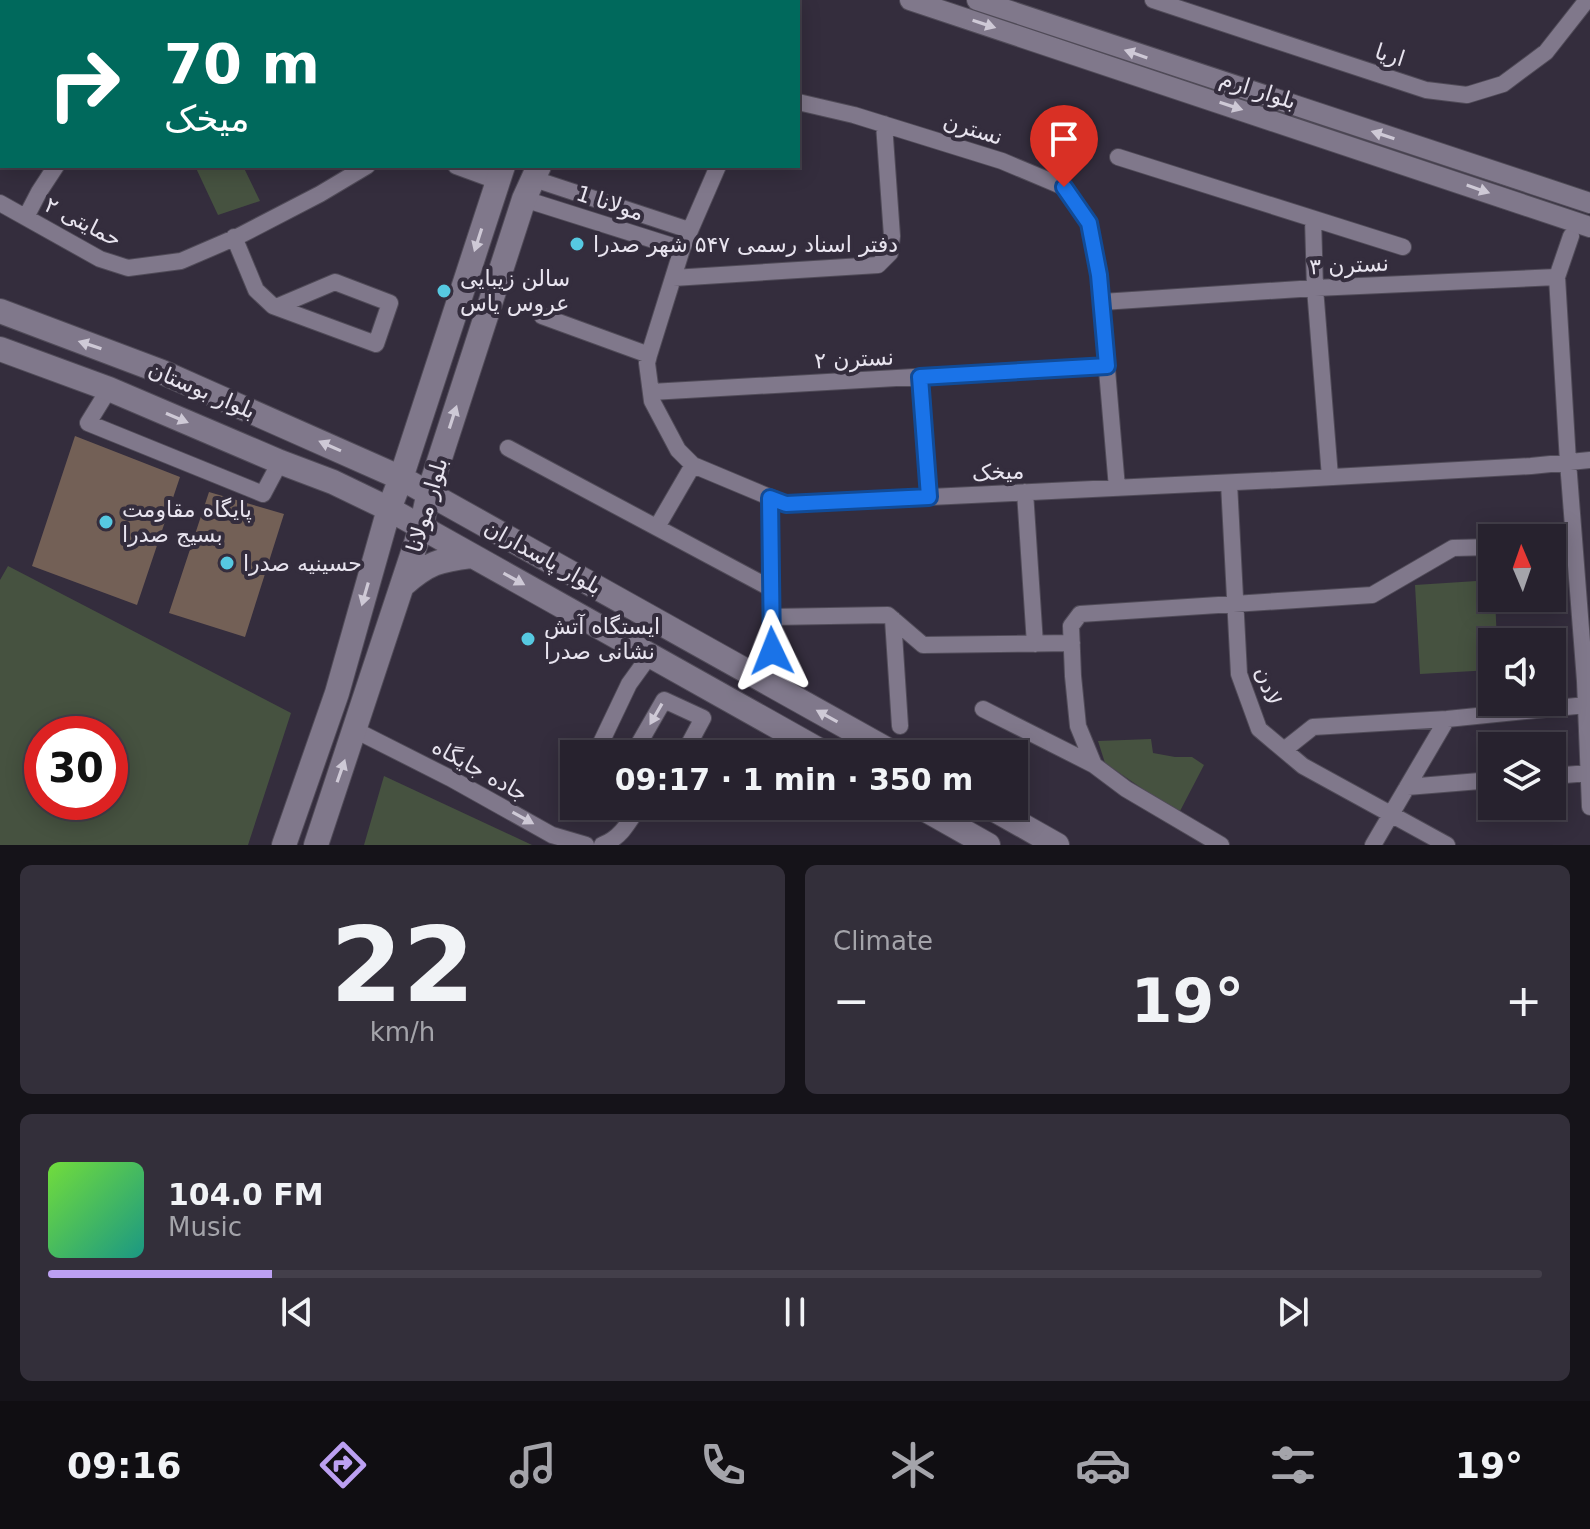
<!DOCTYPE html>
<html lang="en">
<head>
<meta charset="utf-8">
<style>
	:root { --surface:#27222e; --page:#332f3a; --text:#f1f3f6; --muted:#a4a4aa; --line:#433f4a; --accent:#bca0f2 }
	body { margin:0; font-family:"DejaVu Sans",Vazirmatn,sans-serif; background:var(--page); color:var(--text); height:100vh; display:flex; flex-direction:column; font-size:30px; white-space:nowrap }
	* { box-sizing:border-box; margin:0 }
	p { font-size:26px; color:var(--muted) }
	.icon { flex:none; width:44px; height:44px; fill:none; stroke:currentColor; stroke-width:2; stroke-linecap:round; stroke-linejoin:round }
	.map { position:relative; height:845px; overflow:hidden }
	.side { display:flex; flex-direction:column; gap:20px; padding:20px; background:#151319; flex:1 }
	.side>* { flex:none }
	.banner { position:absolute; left:0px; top:0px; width:800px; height:168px; box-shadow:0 4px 20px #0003,0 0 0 2px var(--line); background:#00695c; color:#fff; overflow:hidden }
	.needle { width:52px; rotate:358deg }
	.controls { position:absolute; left:1478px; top:524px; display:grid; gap:16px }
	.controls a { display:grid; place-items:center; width:88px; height:88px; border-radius:0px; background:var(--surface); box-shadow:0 4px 20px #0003,0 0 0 2px var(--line); font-size:40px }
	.speed { position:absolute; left:24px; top:716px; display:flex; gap:16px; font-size:40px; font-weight:700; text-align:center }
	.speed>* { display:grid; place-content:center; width:104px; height:104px; border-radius:50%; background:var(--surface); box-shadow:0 4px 20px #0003,0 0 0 2px var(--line); line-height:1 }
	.speed .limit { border:12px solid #d22; background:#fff; color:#111 }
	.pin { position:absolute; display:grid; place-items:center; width:68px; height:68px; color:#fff; margin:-82px -34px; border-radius:50% 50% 50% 0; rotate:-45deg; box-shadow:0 0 8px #0007 }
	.pin .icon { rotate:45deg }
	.me { position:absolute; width:88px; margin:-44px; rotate:358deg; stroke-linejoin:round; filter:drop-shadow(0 0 6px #0008) }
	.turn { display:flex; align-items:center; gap:28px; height:168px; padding:0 32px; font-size:36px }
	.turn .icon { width:104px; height:104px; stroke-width:2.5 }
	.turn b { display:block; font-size:56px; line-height:68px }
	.big { font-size:60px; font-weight:700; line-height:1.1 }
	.side .widget { flex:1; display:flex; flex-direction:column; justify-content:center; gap:12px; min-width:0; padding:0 28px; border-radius:12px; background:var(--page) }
	.side .dial { align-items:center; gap:0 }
	.dial b { font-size:104px; line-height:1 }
	.song { display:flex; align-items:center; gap:24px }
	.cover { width:96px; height:96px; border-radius:12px; background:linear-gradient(135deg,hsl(100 70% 55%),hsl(170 70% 35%)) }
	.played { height:8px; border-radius:4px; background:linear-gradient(90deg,var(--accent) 15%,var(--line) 15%) }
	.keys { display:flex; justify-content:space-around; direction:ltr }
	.heat { display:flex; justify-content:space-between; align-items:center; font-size:44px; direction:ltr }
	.side .tiles { flex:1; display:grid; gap:20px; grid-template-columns:1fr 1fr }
	.widget:last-child { grid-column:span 2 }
	.trip { position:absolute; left:560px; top:740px; width:468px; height:80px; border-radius:0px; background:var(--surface); box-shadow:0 4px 20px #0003,0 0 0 2px var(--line); font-weight:700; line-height:80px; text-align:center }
	.dock { display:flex; height:128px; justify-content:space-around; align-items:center; background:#100e12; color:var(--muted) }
	.dock .icon { width:56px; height:56px }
	.dock .selected { color:var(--accent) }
	.dock b { font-size:36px; color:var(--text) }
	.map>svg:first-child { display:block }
</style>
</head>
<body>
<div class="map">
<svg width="1590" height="845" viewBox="0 0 1590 845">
	<rect width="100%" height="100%" fill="#342d3d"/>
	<path fill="#465240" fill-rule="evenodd" d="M195,166H243L260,201L218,215Z
		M8,566L291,713L248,845H0V580ZM42,734H110V802H42Z
		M1492,580V598H1495L1497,642H1492V670L1420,674L1415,585Z
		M1151,739L1153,753L1175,757H1192L1204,765L1180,811L1153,796L1105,763L1098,741Z
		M384,776L532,845H364Z"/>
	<path fill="#736056" d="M75,436L180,477L137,605L32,566Z
		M209,492L284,514L245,637L169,613Z"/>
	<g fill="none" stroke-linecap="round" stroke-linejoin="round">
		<g stroke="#504b58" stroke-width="18">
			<path id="minor" d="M348,0L349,2
				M450,0L456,2
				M1153,0L1426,90L1467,95L1503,84L1546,52L1587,0
				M59,2L64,0
				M0,24L2,23
				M798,102L854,115L1002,161L1064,187L1089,223L1099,275L1117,488
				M1118,157L1403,247
				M456,166L497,181
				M718,166L682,249L649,355L647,363L652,401L678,450L693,465L786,504L1279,480L1531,466L1590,460
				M534,179L689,230
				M524,199L682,249
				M0,203L100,259L128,268L181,261L239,236L320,194L367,166
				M26,217L39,192L56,166
				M1313,219L1315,288L1330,477
				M234,237L256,290L273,306L376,344L390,303L335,282L276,307
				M1557,277L1568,462L1585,681L1590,807
				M673,278L878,265L890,253L892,236L884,124
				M1102,302L1315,288L1557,277L1571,236
				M542,316L649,355
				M920,377L929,497
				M109,389L88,423L263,494L280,462
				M651,392L1107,366
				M508,448L770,588
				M1229,483L1239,674L1259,729L1303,766L1447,845
				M1025,492L1035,644
				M770,498L772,651
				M657,527L693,465
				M771,617L888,615L923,645L1072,643
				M893,619L900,726
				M983,709L1094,765
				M355,730L450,778L552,835L586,845
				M1284,750L1313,727L1447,719L1586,705
				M608,754L598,749L629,684L650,655
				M633,754L664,700L703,718L689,744L680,754
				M1552,776L1589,773
				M1407,787L1492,780
				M602,845C621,838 629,822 639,806
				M1221,845L1126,789L1094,765L1078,726L1073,676L1071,626L1080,614L1372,595L1453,548L1492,547
				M1373,845L1447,719"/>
		</g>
		<g stroke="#504b58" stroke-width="22">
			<path id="tertiary" d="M910,0L1590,227
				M977,0L1590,203"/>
		</g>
		<g stroke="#504b58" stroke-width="26">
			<path id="secondary" d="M562,2L563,0
				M605,2V0
				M0,311L162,372L401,478L895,754
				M0,349L109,389L280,462L333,482L389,509L826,754
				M403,585C428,563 439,560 471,556
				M919,806L988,845
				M988,806L1057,845
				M284,845L337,693L389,509L401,478L503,166
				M316,845L421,528L429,492L524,199L539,166"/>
		</g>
		<use href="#minor" stroke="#80788b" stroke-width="16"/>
		<use href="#tertiary" stroke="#80788b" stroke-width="20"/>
		<use href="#secondary" stroke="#80788b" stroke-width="24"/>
	</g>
	<defs><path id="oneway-solid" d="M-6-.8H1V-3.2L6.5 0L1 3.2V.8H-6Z" transform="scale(2)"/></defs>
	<g fill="#cec9d6">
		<use href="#oneway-solid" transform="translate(984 24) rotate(18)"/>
		<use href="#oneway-solid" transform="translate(1136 54) rotate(-161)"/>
		<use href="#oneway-solid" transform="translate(1231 106) rotate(18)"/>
		<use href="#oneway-solid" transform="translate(1383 135) rotate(-162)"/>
		<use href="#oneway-solid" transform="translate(1478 189) rotate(19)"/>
		<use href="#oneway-solid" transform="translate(478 240) rotate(108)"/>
		<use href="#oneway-solid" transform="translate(90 345) rotate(-162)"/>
		<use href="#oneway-solid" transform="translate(453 417) rotate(-72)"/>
		<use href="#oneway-solid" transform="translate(177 418) rotate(23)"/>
		<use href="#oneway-solid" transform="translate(330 446) rotate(-156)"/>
		<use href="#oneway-solid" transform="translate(514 579) rotate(29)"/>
		<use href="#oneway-solid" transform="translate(365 594) rotate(106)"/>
		<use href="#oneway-solid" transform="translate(656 714) rotate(120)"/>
		<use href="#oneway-solid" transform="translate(827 716) rotate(-151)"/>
		<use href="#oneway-solid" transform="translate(341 771) rotate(-71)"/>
		<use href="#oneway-solid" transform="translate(523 818) rotate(29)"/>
	</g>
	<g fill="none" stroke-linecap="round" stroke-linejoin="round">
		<g stroke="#114b97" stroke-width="20">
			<path id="route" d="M772,651L770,498L786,504L929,497L920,377L1107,366L1099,275L1089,223L1064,187"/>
		</g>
		<use href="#route" stroke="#1a73e8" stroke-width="14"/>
	</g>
	<g fill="#56c9e1" stroke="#342d3d" stroke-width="3">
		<circle cx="577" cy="244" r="8"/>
		<circle cx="444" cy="291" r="8"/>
		<circle cx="106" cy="522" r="8"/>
		<circle cx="227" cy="563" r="8"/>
		<circle cx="528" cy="639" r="8"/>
	</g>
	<g text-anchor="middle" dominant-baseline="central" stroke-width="8" stroke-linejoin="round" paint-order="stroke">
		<g font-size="22" fill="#e8e4ef" stroke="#342d3d">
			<text transform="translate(1390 55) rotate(18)">اریا</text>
			<text transform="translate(1258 90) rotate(18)">بلوار ارم</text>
			<text transform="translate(973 129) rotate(17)">نسترن</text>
			<text transform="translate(610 203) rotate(18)">مولانا 1</text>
			<text transform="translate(83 222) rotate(27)">حمایتی ۲</text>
			<text transform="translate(1349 265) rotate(-3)">نسترن ۳</text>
			<text transform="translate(854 359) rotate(-3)">نسترن ۲</text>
			<text transform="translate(202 390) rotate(23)">بلوار بوستان</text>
			<text transform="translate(998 472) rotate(-3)">میخک</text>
			<text transform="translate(427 505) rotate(-74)">بلوار مولانا</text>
			<text transform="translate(543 557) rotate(29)">بلوار پاسداران</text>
			<text transform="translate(1268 686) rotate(72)">لادن</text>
			<text transform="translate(480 770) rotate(29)">جاده جایگاه</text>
		</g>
		<g font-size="22" fill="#e8e4ef" stroke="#342d3d" text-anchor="start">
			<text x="593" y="244">دفتر اسناد رسمی ۵۴۷ شهر صدرا</text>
			<text x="460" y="278">سالن زیبایی<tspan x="460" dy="25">عروس یاس</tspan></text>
			<text x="122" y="509">پایگاه مقاومت<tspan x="122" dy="25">بسیج صدرا</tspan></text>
			<text x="243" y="563">حسینیه صدرا</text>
			<text x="544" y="626">ایستگاه آتش<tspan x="544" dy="25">نشانی صدرا</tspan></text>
		</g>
	</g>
</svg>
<div class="controls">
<a><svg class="needle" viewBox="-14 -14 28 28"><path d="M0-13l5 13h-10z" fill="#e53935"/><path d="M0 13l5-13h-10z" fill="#a4a4aa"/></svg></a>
<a><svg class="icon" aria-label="sound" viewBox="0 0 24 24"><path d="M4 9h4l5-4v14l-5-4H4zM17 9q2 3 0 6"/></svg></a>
<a><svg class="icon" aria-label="layers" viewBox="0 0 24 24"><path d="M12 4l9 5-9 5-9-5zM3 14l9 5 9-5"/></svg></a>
</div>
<div class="speed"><div class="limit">30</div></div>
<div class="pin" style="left:1064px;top:187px;background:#d93025"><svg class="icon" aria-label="arrive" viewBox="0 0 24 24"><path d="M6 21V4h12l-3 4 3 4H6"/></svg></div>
<svg class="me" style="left:772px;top:651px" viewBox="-20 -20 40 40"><path d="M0-17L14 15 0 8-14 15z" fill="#1a73e8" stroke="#fff" stroke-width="4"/></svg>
<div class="trip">09:17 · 1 min · 350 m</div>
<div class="banner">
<div class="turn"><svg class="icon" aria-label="right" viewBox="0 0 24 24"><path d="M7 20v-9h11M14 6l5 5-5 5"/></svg><div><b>70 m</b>میخک</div></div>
</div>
</div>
<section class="side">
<div class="tiles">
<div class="widget dial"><b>22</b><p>km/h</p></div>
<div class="widget"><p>Climate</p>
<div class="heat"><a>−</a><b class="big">19°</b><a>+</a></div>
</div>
<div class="widget">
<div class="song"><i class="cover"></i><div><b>104.0 FM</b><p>Music</p></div></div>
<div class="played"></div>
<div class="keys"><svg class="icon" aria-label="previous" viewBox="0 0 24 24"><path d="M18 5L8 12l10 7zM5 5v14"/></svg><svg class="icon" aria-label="pause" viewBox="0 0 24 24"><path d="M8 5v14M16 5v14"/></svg><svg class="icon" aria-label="next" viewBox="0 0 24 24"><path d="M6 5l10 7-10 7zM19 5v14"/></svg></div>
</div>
</div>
</section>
<nav class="dock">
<b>09:16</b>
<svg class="icon selected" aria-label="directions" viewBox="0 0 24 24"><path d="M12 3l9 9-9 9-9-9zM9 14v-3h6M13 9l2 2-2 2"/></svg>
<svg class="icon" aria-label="music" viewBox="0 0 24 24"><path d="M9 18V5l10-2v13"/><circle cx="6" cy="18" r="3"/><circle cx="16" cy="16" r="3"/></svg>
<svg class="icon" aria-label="phone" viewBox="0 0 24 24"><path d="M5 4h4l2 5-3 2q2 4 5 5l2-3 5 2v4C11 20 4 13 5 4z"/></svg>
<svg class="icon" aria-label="climate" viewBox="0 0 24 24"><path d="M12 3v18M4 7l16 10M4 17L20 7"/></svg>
<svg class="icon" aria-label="car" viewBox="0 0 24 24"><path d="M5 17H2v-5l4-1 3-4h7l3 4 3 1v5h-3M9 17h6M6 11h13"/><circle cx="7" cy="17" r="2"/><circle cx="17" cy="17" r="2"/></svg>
<svg class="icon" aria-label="filters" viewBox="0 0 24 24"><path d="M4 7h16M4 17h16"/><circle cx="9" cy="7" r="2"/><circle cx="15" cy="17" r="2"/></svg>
<b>19°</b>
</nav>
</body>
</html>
